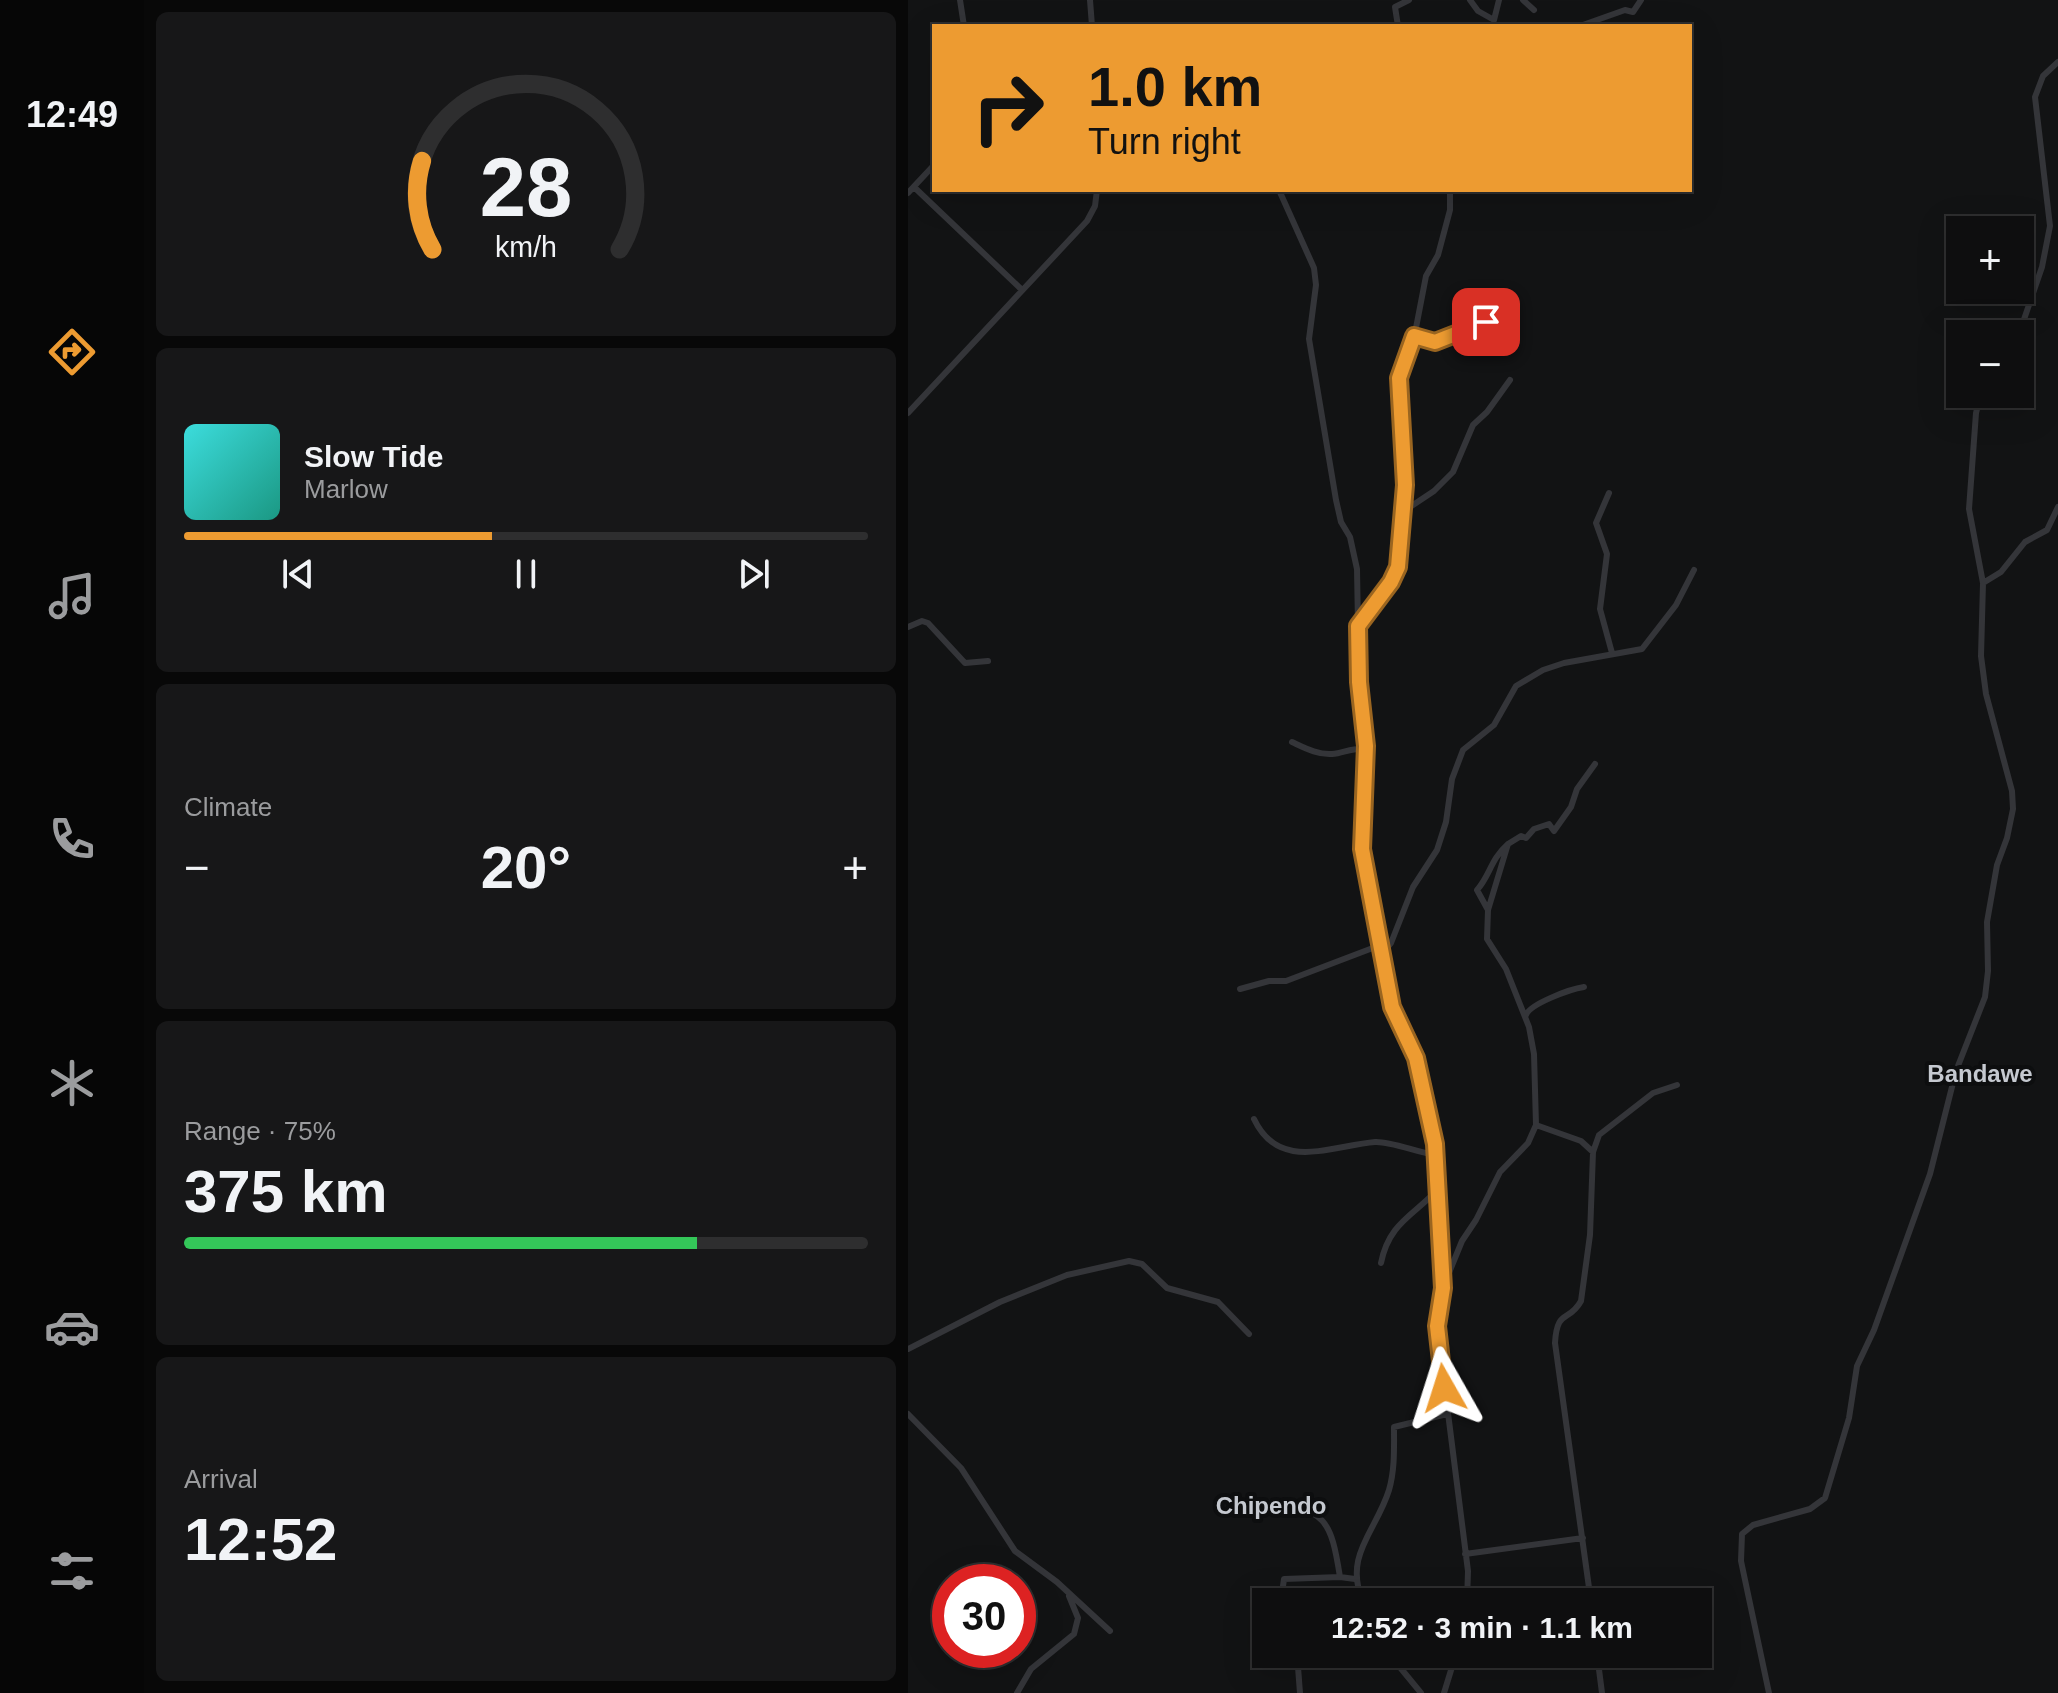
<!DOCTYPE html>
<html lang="en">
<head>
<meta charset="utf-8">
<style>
	:root { --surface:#0e0e0f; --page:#171718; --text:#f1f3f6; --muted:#9b9c9e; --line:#2e2e2f; --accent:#ed9b31 }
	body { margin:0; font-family:Arial,sans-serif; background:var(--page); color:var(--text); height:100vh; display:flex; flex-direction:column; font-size:30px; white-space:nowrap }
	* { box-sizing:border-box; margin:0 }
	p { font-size:26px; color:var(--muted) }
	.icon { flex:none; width:44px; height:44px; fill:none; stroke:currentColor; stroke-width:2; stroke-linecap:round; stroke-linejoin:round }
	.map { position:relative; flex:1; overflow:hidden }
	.drawer { display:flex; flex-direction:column; gap:12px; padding:12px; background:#080808; width:764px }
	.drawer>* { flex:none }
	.guide { position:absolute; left:24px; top:24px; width:760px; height:168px; border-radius:0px; box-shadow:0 8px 32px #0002,0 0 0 2px var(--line); background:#ed9b31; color:#111; overflow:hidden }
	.fabs { position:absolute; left:1038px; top:216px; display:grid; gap:16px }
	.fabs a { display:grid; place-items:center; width:88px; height:88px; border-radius:0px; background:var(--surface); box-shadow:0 8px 32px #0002,0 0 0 2px var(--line); font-size:40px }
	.speed { position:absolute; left:24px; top:1564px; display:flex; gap:16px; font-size:40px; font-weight:700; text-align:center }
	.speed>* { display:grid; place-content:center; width:104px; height:104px; border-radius:50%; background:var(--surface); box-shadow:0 8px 32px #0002,0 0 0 2px var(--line); line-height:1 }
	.speed .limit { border:12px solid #d22; background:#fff; color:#111 }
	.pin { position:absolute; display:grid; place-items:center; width:68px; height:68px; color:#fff; margin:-34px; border-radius:16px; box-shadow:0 4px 12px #0006 }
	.me { position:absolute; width:88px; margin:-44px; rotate:354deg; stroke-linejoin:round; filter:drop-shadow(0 0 6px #0008) }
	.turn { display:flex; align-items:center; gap:28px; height:168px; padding:0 24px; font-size:36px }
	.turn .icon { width:104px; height:104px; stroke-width:2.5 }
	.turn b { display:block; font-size:56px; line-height:68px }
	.big { font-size:60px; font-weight:600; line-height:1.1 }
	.drawer .card { flex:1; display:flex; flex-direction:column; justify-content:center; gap:12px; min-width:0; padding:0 28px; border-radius:12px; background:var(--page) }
	.drawer .dial { align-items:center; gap:0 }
	.dial svg { height:208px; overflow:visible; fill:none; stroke:var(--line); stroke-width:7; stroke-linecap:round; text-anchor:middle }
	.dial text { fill:var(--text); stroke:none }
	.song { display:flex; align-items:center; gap:24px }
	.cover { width:96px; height:96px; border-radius:12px; background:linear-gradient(135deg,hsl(180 70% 55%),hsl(170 70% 35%)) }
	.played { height:8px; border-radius:4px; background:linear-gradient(90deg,var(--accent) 45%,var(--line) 45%) }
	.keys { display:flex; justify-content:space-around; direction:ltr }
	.heat { display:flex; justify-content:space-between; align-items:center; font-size:44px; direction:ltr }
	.charge { height:12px; border-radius:6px; background:linear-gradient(90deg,#34c759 75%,var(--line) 0) }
	.trip { position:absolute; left:344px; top:1588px; width:460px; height:80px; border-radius:0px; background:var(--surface); box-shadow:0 8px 32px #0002,0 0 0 2px var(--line); font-weight:600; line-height:80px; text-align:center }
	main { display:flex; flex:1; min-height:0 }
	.menu { display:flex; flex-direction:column; width:144px; justify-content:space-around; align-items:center; background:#060606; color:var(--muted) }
	.menu .icon { width:56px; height:56px }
	.menu .selected { color:var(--accent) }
	.menu b { font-size:36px; color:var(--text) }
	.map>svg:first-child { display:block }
</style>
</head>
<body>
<main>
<nav class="menu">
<b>12:49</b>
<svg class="icon selected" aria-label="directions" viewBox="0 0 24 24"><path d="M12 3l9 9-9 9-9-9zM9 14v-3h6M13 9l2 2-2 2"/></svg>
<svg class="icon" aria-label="music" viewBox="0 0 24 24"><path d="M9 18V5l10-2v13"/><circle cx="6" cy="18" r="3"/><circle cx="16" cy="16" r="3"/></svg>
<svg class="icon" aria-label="phone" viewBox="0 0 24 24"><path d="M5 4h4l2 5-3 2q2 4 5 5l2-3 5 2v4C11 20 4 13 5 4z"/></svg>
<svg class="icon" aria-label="climate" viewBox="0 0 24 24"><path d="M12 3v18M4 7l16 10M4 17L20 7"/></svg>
<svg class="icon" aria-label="car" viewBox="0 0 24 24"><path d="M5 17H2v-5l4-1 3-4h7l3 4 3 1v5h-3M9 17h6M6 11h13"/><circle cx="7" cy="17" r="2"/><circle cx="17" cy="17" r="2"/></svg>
<svg class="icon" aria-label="filters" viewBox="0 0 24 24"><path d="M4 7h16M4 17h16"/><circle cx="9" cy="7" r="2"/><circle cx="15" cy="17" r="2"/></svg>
</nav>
<section class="drawer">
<div class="card dial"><svg viewBox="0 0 100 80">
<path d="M14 69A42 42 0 1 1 86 69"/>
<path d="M14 69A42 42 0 0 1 10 35" stroke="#ed9b31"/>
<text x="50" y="56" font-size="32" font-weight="700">28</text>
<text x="50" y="72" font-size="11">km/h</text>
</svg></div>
<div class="card">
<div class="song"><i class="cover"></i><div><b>Slow Tide</b><p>Marlow</p></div></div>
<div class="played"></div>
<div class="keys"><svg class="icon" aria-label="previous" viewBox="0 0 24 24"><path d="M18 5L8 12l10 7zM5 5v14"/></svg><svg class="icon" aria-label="pause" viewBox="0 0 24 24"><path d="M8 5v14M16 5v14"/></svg><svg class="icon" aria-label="next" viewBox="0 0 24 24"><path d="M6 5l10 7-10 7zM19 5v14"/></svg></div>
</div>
<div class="card"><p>Climate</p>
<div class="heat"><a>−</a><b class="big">20°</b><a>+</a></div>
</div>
<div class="card"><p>Range · 75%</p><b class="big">375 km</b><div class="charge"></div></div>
<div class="card"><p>Arrival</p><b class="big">12:52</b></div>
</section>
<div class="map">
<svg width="1150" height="1693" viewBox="0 0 1150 1693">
	<rect width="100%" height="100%" fill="#121314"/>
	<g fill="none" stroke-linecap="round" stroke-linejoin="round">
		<path stroke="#343539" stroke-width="6" d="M52,0L56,26
			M182,0L184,26
			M562,0L570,11L586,20L591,0
			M615,0L626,10
			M490,26L487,7L501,0
			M672,26L717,10L725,12L733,0
			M6,187L113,289
			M371,190L406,268L408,285L401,339L428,500L433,522L442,537L449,569L451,682L458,746L456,863L484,1007L508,1058L527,1144L535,1288L529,1326L560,1571L559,1602
			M0,193L26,165
			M1111,334L1134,267L1142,226L1127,97L1135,76L1150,62
			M506,336L527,342L578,322
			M0,413L179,221L187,206L189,190
			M701,493L688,523L699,554L692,609L704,653
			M496,511L526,491L545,472L565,425L579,412L602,380
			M1075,583L1093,572L1117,542L1139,530L1150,507
			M450,626L483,582L490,567L497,485L491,378L507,333L518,276L530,255L542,210V190
			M0,627L14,621L20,623L57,663L80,661
			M384,742C397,748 410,755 424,754C436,753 445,747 458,749
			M580,910L569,890C582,876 582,860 600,844
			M472,956L483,943L505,887L529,850L538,822L544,779L555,750L586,725L608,686L635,670L656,663L734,649L768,605L786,570
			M332,989L361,981H378L470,946
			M618,1015C622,1004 662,989 676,987
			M346,1119C371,1172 422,1146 467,1142C483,1141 510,1153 528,1155
			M628,1125L673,1141L685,1152
			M473,1263C481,1222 507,1215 531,1188
			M536,1285L554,1241L568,1220L592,1172L620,1143L628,1125L626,1054L621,1027L598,969L579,939L580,910L600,844L613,836L618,838L626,829L641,824L646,831L663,807L669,789L687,764
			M0,1349L92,1302L159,1275L221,1261L234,1264L259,1288L310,1302L341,1334
			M0,1414L53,1468L107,1551L149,1582L202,1631
			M359,1502C418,1509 423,1520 432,1577
			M557,1554L675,1538
			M379,1602L375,1586L376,1579L432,1577L447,1579
			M455,1602C435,1555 468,1532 481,1490C487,1469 486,1448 486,1427L539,1414
			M683,1602L647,1343C649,1308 661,1323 673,1301L682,1235L685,1152L691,1135L745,1093L769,1085
			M389,1654L392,1693
			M481,1654L513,1693
			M689,1654L694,1693
			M109,1693L123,1669L166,1634L170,1618L161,1596
			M536,1693L548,1654
			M861,1693L833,1561L834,1534L845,1525L902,1509L917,1498L941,1418L949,1366L966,1330L1022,1174L1048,1071L1077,997L1080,971L1079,922L1089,865L1099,838L1105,809L1104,791L1078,694L1073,656L1075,583L1061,509L1068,413L1073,394"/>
	</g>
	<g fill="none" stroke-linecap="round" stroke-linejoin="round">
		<g stroke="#9a6520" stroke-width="20">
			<path id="route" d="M536,1388L529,1326L535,1288L527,1144L508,1058L484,1007L454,849L458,746L451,682L450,626L483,582L490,567L497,485L491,378L506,336L527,342L578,322"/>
		</g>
		<use href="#route" stroke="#ed9b31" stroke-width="14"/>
	</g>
	<g text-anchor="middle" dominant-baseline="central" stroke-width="8" stroke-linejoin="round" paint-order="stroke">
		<g font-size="24" font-weight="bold" fill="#c5c9d0" stroke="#0d0e0f">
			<text x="1072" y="1073">Bandawe</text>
			<text x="363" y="1505">Chipendo</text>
		</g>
	</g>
</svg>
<div class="fabs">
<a>+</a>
<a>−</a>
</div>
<div class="speed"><div class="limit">30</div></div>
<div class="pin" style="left:578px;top:322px;background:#d93025"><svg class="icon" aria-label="arrive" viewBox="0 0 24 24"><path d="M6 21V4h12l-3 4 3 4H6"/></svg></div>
<svg class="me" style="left:536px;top:1388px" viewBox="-20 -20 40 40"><path d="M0-17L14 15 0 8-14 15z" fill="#ed9b31" stroke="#fff" stroke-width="4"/></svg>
<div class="trip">12:52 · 3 min · 1.1 km</div>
<div class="guide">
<div class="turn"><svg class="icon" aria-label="right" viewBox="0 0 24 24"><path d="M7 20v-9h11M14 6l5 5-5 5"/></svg><div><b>1.0 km</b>Turn right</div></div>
</div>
</div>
</main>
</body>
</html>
